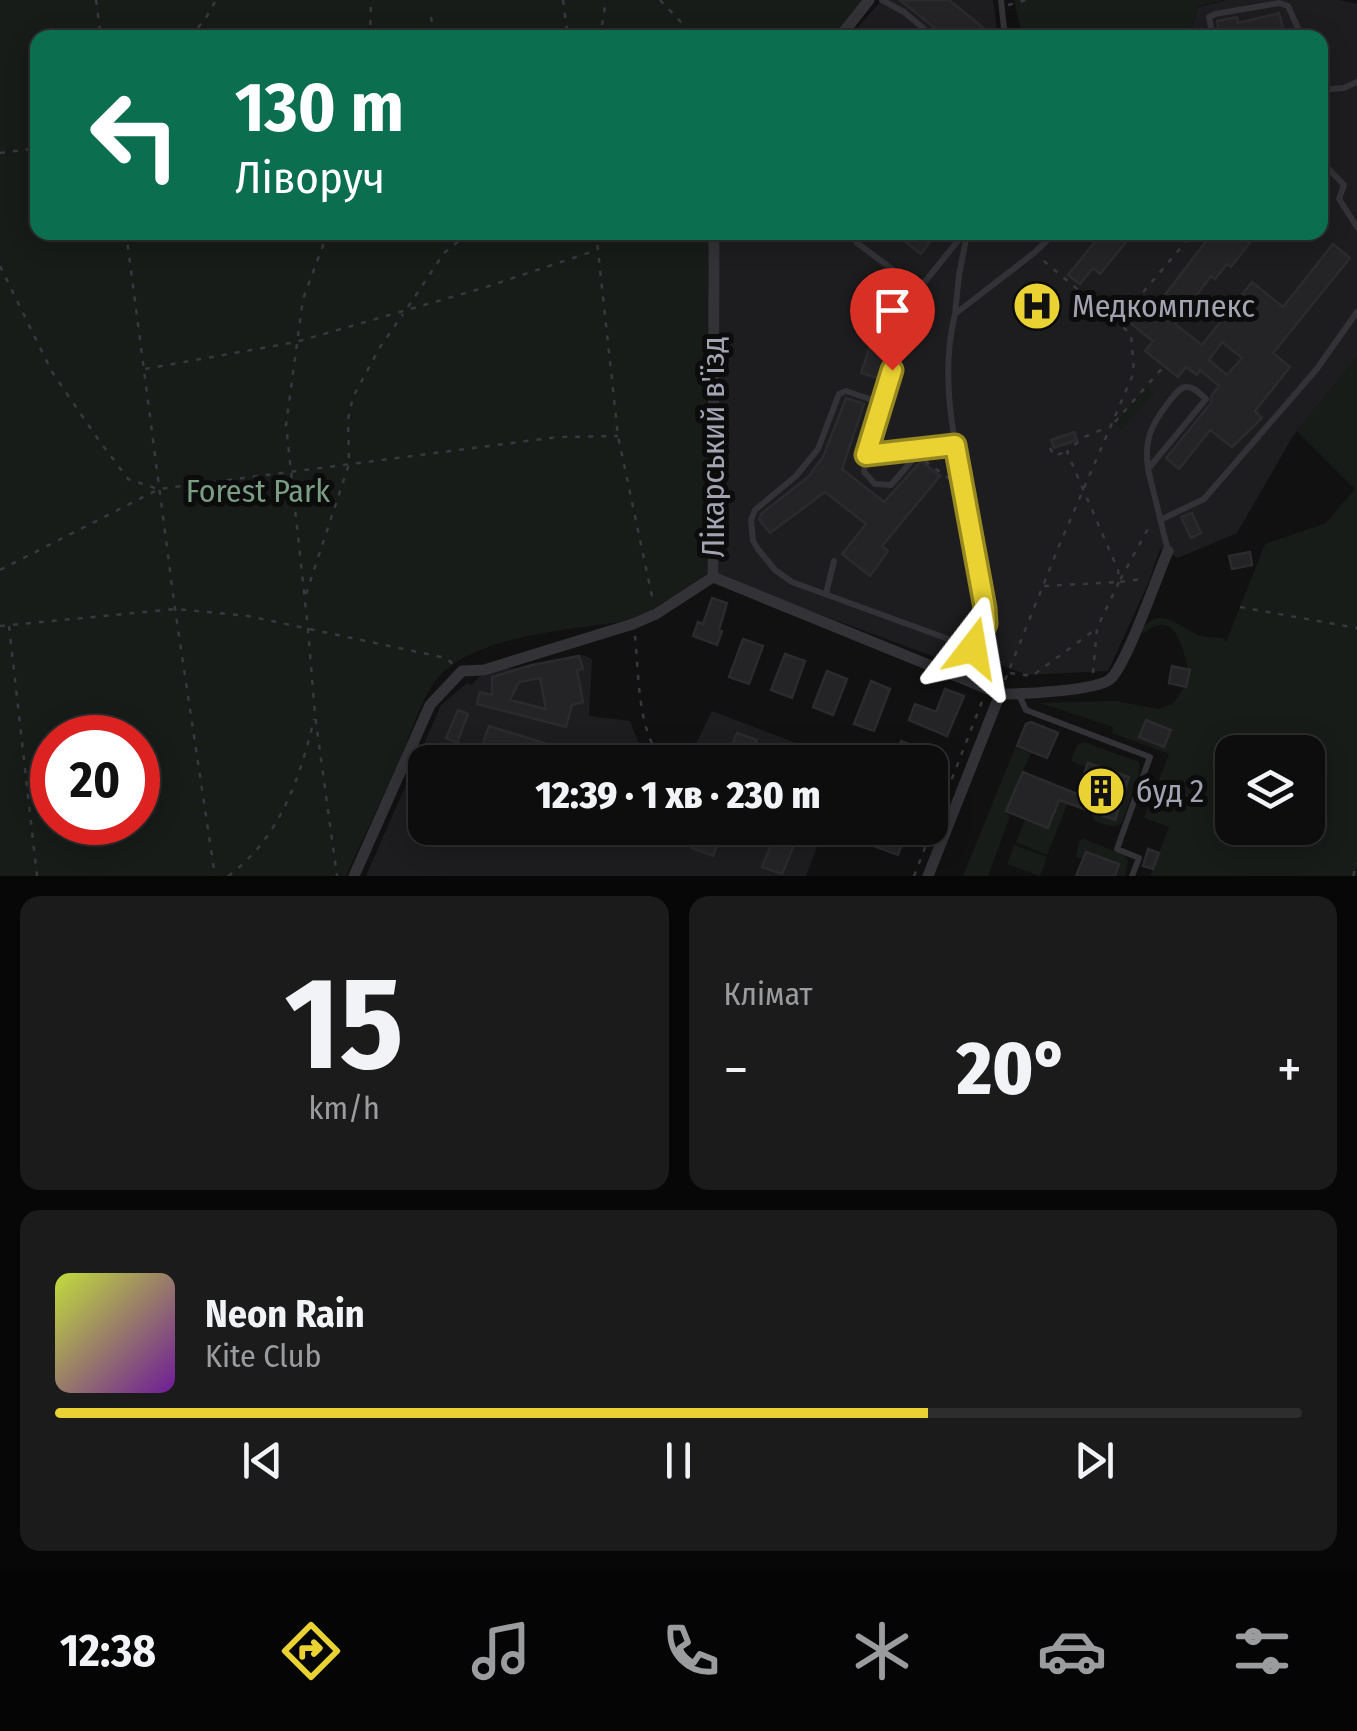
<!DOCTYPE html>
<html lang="uk">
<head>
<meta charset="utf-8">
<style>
	:root { --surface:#0d0d0e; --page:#1b1b1c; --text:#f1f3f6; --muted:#9a9c9e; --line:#2d2d2e; --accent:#e9d231 }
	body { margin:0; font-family:"Fira Sans Condensed",sans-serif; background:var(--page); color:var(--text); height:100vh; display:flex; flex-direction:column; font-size:38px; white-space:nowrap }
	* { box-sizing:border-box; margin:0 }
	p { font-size:32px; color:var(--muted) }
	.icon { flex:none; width:55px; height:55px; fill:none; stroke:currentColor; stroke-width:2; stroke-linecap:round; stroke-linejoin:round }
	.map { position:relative; height:876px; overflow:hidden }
	.drawer { display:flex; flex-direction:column; gap:20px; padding:20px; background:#070708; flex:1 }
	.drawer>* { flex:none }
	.top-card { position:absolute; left:30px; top:30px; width:1298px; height:210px; border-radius:20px; box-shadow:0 5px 25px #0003,0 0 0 2px var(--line); background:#0b6e4f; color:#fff; overflow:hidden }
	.tools { position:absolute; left:1215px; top:735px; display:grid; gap:20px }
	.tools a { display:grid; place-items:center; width:110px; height:110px; border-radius:20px; background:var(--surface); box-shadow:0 5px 25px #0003,0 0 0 2px var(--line); font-size:50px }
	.speed { position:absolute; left:30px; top:715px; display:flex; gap:20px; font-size:50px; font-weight:700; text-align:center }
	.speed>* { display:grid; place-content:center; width:130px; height:130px; border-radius:50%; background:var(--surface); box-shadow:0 5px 25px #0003,0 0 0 2px var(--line); line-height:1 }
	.speed .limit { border:15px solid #d22; background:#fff; color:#111 }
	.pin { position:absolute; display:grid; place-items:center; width:85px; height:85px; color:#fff; margin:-102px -42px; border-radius:50% 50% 50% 0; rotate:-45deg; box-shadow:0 0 10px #0007 }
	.pin .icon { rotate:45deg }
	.me { position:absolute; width:110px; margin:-55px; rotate:14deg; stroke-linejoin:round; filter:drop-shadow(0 0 8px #0008) }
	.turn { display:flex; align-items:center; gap:35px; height:210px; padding:0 40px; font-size:45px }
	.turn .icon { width:130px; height:130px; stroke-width:2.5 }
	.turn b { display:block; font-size:70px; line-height:85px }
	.big { font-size:75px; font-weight:800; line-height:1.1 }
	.drawer .card { flex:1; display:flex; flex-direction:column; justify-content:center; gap:15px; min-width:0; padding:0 35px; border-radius:20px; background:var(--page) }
	.drawer .dial { align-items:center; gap:0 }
	.dial b { font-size:130px; line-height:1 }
	.song { display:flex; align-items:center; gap:30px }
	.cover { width:120px; height:120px; border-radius:15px; background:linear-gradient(135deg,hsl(70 70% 55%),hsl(280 70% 35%)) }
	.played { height:10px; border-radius:5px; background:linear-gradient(90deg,var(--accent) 70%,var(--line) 70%) }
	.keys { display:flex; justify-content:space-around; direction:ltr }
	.heat { display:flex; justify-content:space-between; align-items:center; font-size:55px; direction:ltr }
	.drawer .tiles { flex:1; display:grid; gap:20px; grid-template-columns:1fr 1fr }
	.card:last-child { grid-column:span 2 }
	.trip { position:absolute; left:408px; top:745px; width:540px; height:100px; border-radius:20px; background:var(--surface); box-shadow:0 5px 25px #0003,0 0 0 2px var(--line); font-weight:800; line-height:100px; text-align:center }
	.dock { display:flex; height:160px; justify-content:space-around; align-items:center; background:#050506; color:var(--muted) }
	.dock .icon { width:70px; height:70px }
	.dock .selected { color:var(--accent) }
	.dock b { font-size:45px; color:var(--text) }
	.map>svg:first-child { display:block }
</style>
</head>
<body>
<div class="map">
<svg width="1357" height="876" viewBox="0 0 1357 876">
	<rect width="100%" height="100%" fill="#111112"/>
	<path fill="#1d1d1f" d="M882,0H993L998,37L848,38Z
		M1227,0H1339L1357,4V357L1293,436L1237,533L1178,558L1160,549L1148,584L1108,671L1027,675L959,649L951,663L719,577L717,255L722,233L1320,232V38L1189,37L1198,7Z
		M583,655L592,659L589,716L630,721L643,754L664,749L690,756L712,711L847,762H425V828H824L806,876H366L441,705L467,683L471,685L479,677L497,669L515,668Z"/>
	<path fill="#171c19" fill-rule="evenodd" d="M0,0H869L839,38H38V232L711,233L708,250L707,574L647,613L632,620C577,629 500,633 453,664C423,684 415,726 401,757C383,797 364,836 346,876H0ZM52,738H138V822H52Z
		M1014,0H1224L1198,6L1189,37L1023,38Z
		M1357,357V876H1150L1169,827L1144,818L1169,754L1112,733L1113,727L1040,703L1116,701L1159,709L1174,703L1190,678C1184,655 1178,605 1144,633L1140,632C1159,603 1178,627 1198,635C1205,638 1216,637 1223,638L1226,642L1265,544L1326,523L1355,489L1297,431ZM1232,752H1308V828H1232Z
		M1147,387L1154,393L1121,430L1114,424Z
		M1084,742L1139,762V774L1122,823C1113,830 1104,824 1094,821L1092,812L1115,819L1129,777L1088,763L1086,767L1071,761L1077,745Z
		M1015,748L1031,753L1005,813L1010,816L988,876H963Z
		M1060,800L1068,803L1047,855L1016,842L1025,820L1048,829Z
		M1084,839L1124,855L1128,861L1125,876H1115L1118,864L1087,852L1083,859L1076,857L1079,841Z
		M1014,845L1047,857L1040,876L1007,864Z"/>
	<path fill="#242426" stroke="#2b2b2e" stroke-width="2.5" fill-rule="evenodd" d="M900,0H949L996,38H947Z
		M1279,13L1283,28L1241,38H1220L1217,21L1237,17L1238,23Z
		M893,232H937L921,254Z
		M1103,232H1134L1100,274L1093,268L1080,284L1068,275Z
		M1213,232H1258L1231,267L1227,264L1215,279L1211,276L1175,324L1202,345L1252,282L1283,307L1333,244L1350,258L1273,353L1290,367L1255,411L1262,418L1232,447L1210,430L1179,469L1166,458L1211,403L1212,395L1219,386L1200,370L1197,375L1186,367L1178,377L1145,351L1153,341L1124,318L1140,296L1155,308ZM1222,342L1242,358L1227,375L1209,360Z
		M893,284L907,288L903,299L907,300L880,379L861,373L887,294L890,295Z
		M846,398L864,404L842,469L884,502L921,461L940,476L882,546L888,551L870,576L842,554L866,524L825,492L770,533L759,519L761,514L808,477L823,457Z
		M1074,432L1077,440L1054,448L1051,440Z
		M1192,513L1201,533L1191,538L1181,517Z
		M1250,552L1252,565L1232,569L1229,556Z
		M712,598L727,603L719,630L722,631L717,645L693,636L698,622L703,624Z
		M743,639L763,646L749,684L729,677Z
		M785,654L805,661L792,698L771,690Z
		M579,656L583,669L577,670L583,702L572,705L566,727L477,704L480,692L492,695V677L532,665ZM540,678L546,709L510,700L519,682Z
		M1172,666L1190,670L1186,687L1169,683Z
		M827,671L847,679L833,715L813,707Z
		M871,681L890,689L874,731L854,724Z
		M945,689L964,696L947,736L909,720L915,704L936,712Z
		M458,710L468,714L457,743L446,738Z
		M1146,720L1171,730L1164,747L1139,737Z
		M1031,722L1058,733L1047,758L1017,746L1026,724Z
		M489,726L557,747L552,762H521L481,750Z
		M737,733L757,740L748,762H725Z
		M901,741L937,755L934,762H905L894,758Z
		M1088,763L1129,777L1115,820L1059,800L1048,828L1006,811L1023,772L1077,794Z
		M418,787L425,789V833L415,830L417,821L408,818Z
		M700,828H724L713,856L692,848Z
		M778,828H801L782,874L762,867Z
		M868,828H875L904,838L898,855L863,842Z
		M1148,849L1159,853L1153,869L1143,866Z
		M1086,852L1119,864L1115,876H1076Z"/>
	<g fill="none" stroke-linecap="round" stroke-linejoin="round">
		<path stroke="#38383e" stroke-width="2.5" stroke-dasharray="5 8" stroke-linecap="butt" d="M96,0L101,38
			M563,0L568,38
			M660,0L696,38
			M1008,5L1026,0
			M431,17L434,38
			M190,38L207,16L216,0
			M370,38L371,0
			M600,38L606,0
			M0,153L38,148
			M126,232L175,609L215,876
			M328,232L303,299L286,425L308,629L315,715L337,876
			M596,232L618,436L653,601
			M0,266L52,372L98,439L128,479L158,489
			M408,307L444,253L470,232
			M1118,322L1194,232
			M145,369L296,342L483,288L597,250
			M1115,422L1164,366
			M1050,448L1054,456L1065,452
			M925,461L951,480
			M0,570L159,489L558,437L618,436
			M1120,582L1142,579
			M1044,586L1119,582L1151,523
			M306,594L349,464L348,419L353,397L380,347L403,314
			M1240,607L1357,628
			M0,626L175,609L248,616L446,658L453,664
			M9,626L37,876
			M635,636C639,673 637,736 665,762
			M1010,673L1032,676L1096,629
			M1093,673L1097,628L1119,582L1118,570L1067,452L1082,438L1108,427
			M1005,680L1059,546L1134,372L1131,334L1039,257
			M228,876C279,839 300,779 314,719
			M914,876L983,699
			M1353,876L1357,863"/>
		<path stroke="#323237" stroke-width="6" d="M882,0L904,12L935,38
			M1001,0L1005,38
			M1213,38L1209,17L1215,14L1279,3L1288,6L1301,35L1304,38
			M1289,38L1301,35
			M1320,48L1324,51
			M1320,90L1344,88L1357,82
			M1320,160L1344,185L1339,199L1357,227
			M851,232L857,243L919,289
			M955,314L959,275L967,234
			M881,403L846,391L839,394L818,449L796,476L755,510L751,520L753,541L758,549L775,570L792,582L973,648
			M955,445L922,449L891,485L875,484L864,472L865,459L884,393L919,289L965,232
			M866,455L920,449
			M1148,469L1206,399C1200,394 1194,386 1186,387C1178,388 1173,397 1168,403C1151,425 1144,440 1148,469L1168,551
			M1160,520L1204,499L1316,370L1357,312
			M826,594L834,561
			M965,678L973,648L986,624L985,608C978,570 971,531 964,493C953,435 940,373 955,314L1034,253L1056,232
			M1015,693L1021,699L1026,710L1150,757L1117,849L1139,858L1132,876"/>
		<path stroke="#323237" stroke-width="11" d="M839,38L869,0
			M713,577L1000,694C1022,694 1092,691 1109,680C1125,670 1158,573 1168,551
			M713,577L714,232
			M354,876L430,705L462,671L484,670L633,624L656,614L713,577
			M928,876L1000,694"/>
	</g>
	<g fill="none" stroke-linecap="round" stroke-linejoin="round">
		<g stroke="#978820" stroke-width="25">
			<path id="route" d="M892,370L866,455L955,445L985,608L986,624L973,648"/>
		</g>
		<use href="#route" stroke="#e9d231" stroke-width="18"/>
	</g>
	<defs>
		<g id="hospital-disc" transform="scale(2.5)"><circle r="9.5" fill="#e9d231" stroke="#0c0c0d"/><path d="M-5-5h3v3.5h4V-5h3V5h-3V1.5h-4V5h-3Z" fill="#111"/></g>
		<g id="building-disc" transform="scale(2.5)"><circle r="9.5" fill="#e9d231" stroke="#0c0c0d"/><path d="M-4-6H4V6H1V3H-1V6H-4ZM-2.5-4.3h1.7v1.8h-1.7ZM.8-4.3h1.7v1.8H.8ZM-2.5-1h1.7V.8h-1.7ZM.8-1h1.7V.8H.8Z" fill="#111"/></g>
	</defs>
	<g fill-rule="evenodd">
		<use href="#hospital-disc" x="1037" y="306"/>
		<use href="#building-disc" x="1101" y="791"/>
	</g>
	<g text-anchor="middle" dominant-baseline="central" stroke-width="10" stroke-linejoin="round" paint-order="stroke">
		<g font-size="32" fill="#a2a4b2" stroke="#0c0c0d" text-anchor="start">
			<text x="1072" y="306">Медкомплекс</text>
			<text x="1136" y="791">буд 2</text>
		</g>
		<g font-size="32" fill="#a2a4b2" stroke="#0c0c0d">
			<text transform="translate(713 447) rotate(-90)">Лікарський в'їзд</text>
		</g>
		<g font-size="32" fill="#7a9d83" stroke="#0c0c0d">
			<text x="258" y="491">Forest Park</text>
		</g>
	</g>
</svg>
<div class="tools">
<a><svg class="icon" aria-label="layers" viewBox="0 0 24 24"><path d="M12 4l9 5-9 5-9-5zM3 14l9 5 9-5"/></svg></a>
</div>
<div class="speed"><div class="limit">20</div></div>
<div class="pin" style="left:892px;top:370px;background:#d93025"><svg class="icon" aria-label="arrive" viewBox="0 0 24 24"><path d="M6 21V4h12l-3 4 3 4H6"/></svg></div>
<svg class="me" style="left:973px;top:648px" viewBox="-20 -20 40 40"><path d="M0-17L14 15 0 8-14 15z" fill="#e9d231" stroke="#fff" stroke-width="4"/></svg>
<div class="trip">12:39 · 1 хв · 230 m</div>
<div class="top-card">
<div class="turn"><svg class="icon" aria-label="left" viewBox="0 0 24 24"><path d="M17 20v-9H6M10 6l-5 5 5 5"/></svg><div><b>130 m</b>Ліворуч</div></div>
</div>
</div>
<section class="drawer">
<div class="tiles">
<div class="card dial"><b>15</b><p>km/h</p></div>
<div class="card"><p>Клімат</p>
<div class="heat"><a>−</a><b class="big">20°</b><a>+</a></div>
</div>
<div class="card">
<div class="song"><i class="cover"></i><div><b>Neon Rain</b><p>Kite Club</p></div></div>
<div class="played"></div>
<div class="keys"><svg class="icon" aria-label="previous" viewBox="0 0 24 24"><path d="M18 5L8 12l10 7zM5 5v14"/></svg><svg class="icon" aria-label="pause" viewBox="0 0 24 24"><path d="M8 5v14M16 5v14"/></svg><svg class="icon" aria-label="next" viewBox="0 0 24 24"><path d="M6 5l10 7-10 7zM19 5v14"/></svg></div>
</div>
</div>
</section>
<nav class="dock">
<b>12:38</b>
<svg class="icon selected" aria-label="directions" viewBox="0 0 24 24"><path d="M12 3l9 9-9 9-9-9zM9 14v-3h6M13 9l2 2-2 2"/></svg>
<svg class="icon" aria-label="music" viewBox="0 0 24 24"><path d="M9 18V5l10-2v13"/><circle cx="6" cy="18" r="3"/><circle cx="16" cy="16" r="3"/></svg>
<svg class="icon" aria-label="phone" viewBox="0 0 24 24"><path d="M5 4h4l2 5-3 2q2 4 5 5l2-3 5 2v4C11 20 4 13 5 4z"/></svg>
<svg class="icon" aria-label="climate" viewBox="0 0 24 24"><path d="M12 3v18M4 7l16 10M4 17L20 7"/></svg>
<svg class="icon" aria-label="car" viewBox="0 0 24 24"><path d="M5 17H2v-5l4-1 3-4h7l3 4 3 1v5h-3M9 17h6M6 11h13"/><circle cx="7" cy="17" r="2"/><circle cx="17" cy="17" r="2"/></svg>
<svg class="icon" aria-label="filters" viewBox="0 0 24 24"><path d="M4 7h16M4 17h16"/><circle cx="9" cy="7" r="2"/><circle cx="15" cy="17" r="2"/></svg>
</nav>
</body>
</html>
